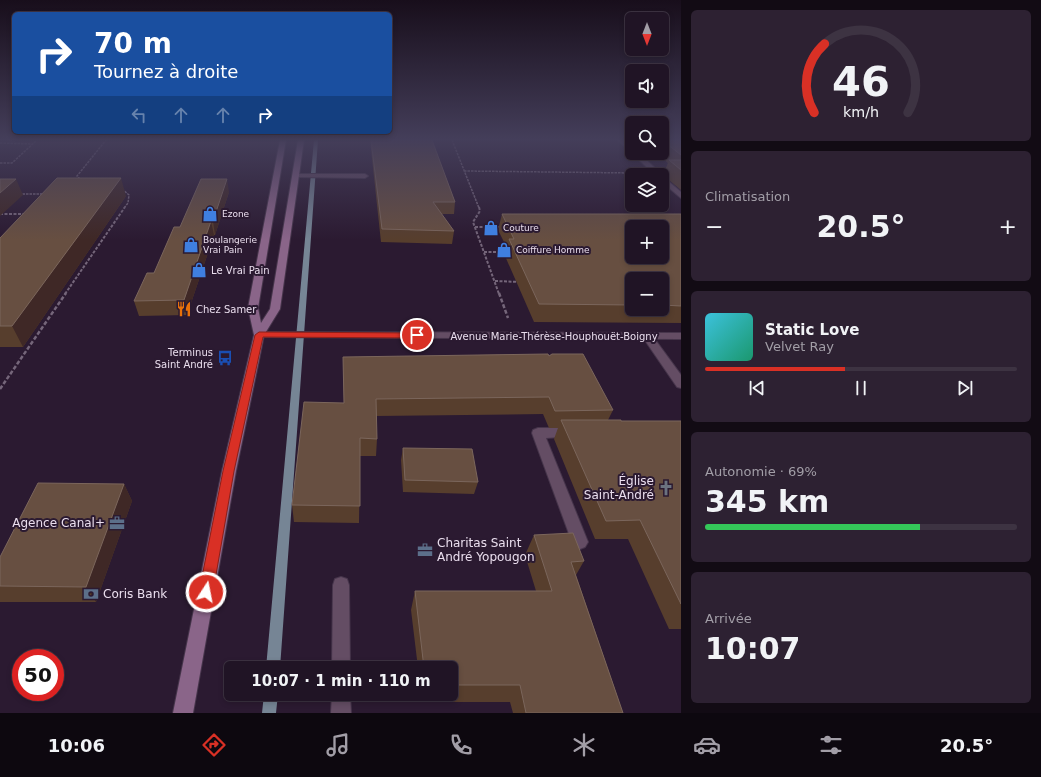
<!DOCTYPE html>
<html lang="fr">
<head>
<meta charset="utf-8">
<style>
	:root { --surface:#201425; --page:#2d2132; --text:#f1f3f6; --muted:#a29ea7; --line:#3d3342; --accent:#d93025 }
	body { margin:0; font-family:"DejaVu Sans",sans-serif; background:var(--page); color:var(--text); height:100vh; display:flex; flex-direction:column; font-size:15px; white-space:nowrap }
	* { box-sizing:border-box; margin:0 }
	p { font-size:13px; color:var(--muted) }
	.icon { flex:none; width:22px; height:22px; fill:none; stroke:currentColor; stroke-width:2; stroke-linecap:round; stroke-linejoin:round }
	.map { position:relative; flex:1; overflow:hidden }
	.panel { display:flex; flex-direction:column; gap:10px; padding:10px; background:#120b14; width:360px }
	.panel>* { flex:none }
	.hud { position:absolute; left:12px; top:12px; width:380px; height:122px; border-radius:6px; box-shadow:0 2px 6px #0003,0 0 0 1px var(--line); background:#1a4fa0; color:#fff; overflow:hidden }
	.needle { width:26px; rotate:180deg }
	.buttons { position:absolute; left:625px; top:12px; display:grid; gap:8px }
	.buttons a { display:grid; place-items:center; width:44px; height:44px; border-radius:6px; background:var(--surface); box-shadow:0 2px 6px #0003,0 0 0 1px var(--line); font-size:20px }
	.speed { position:absolute; left:12px; top:649px; display:flex; gap:8px; font-size:20px; font-weight:700; text-align:center }
	.speed>* { display:grid; place-content:center; width:52px; height:52px; border-radius:50%; background:var(--surface); box-shadow:0 2px 6px #0003,0 0 0 1px var(--line); line-height:1 }
	.speed .limit { border:6px solid #d22; background:#fff; color:#111 }
	.pin { position:absolute; display:grid; place-items:center; width:34px; height:34px; color:#fff; margin:-17px; border:2px solid #fff; border-radius:50%; box-shadow:0 1px 4px #0007 }
	.me { position:absolute; width:44px; margin:-22px; rotate:11deg; stroke-linejoin:round; filter:drop-shadow(0 0 3px #0008) }
	.turn { display:flex; align-items:center; gap:14px; height:84px; padding:0 16px; font-size:18px }
	.turn .icon { width:52px; height:52px; stroke-width:2.5 }
	.turn b { display:block; font-size:28px; line-height:34px }
	.lanes { display:flex; align-items:center; height:38px; padding:0 16px; background:#0003; justify-content:center; gap:20px; direction:ltr }
	.lanes .off { opacity:.35 }
	.big { font-size:30px; font-weight:800; line-height:1.1 }
	.panel .card { flex:1; display:flex; flex-direction:column; justify-content:center; gap:6px; min-width:0; padding:0 14px; border-radius:6px; background:var(--page) }
	.panel .dial { align-items:center; gap:0 }
	.dial svg { height:104px; overflow:visible; fill:none; stroke:var(--line); stroke-width:7; stroke-linecap:round; text-anchor:middle }
	.dial text { fill:var(--text); stroke:none }
	.song { display:flex; align-items:center; gap:12px }
	.cover { width:48px; height:48px; border-radius:6px; background:linear-gradient(135deg,hsl(190 70% 55%),hsl(160 70% 35%)) }
	.played { height:4px; border-radius:2px; background:linear-gradient(90deg,var(--accent) 45%,var(--line) 45%) }
	.keys { display:flex; justify-content:space-around; direction:ltr }
	.heat { display:flex; justify-content:space-between; align-items:center; font-size:22px; direction:ltr }
	.charge { height:6px; border-radius:3px; background:linear-gradient(90deg,#34c759 69%,var(--line) 0) }
	.trip { position:absolute; left:224px; top:661px; width:234px; height:40px; border-radius:6px; background:var(--surface); box-shadow:0 2px 6px #0003,0 0 0 1px var(--line); font-weight:800; line-height:40px; text-align:center }
	.tab-bar { display:flex; height:64px; justify-content:space-around; align-items:center; background:#0d080f; color:var(--muted) }
	.tab-bar .icon { width:28px; height:28px }
	.tab-bar .on { color:var(--accent) }
	.tab-bar b { font-size:18px; color:var(--text) }
	main { display:flex; flex:1; min-height:0 }
	.map>svg:first-child { display:block }
</style>
</head>
<body>
<main>
<div class="map">
<svg width="681" height="713" viewBox="0 0 681 713">
	<rect width="100%" height="100%" fill="#2b1a31"/>
	<g fill="none" stroke-linecap="round" stroke-linejoin="round">
		<path fill="#768595" fill-rule="evenodd" d="M314,140H318L280,668H266Z
			M264,694H278L276,713H262Z"/>
		<g stroke="#46354b" stroke-width="2">
			<path id="service" d="M296,174H365L368,176L365,178L294,177L293,176Z
				M647,333L651,334L681,375V388L677,387L642,336Z
				M538,428H571L576,430L577,433L576,436L546,438L588,542L585,547L580,549L575,547L572,542L532,433L533,430Z
				M341,577L347,579L349,585L350,668H332L333,585L335,579Z
				M332,694H350L351,713H331Z"/>
		</g>
		<g stroke="#46354b" stroke-width="2">
			<path id="tertiary" d="M617,140H623L632,147V152Z
				M632,153H639L661,174L662,175V176L655,175Z
				M662,176L681,192V198L662,182Z
				M259,332L681,333V339L255,337L254,335L255,333Z"/>
		</g>
		<g stroke="#46354b" stroke-width="2">
			<path id="secondary" d="M280,140H286L258,308L261,323L270,309L298,140H304L280,309L264,335L259,360L236,471L193,713H173L222,471L254,335L248,308Z"/>
		</g>
		<path stroke="#75667a" stroke-width="1.5" stroke-dasharray="2.5 1" stroke-linecap="butt" d="M452,140L479,208
			M0,143L33,144
			M0,163H12L37,140
			M464,171L633,173
			M80,179L77,176L106,140
			M122,189L129,195L128,203L124,208
			M19,194H44"/>
		<path stroke="#75667a" stroke-width="2" stroke-dasharray="3 1.5" stroke-linecap="butt" d="M479,207L480,211L473,222L499,294
			M0,214H26
			M475,227H503
			M484,252H508
			M495,281L520,282
			M65,294L125,207"/>
		<path stroke="#75667a" stroke-width="2.5" stroke-dasharray="4 2" stroke-linecap="butt" d="M499,293L508,318
			M0,389L66,293"/>
		<use href="#service" fill="#644d64" fill-rule="evenodd"/>
		<use href="#tertiary" fill="#644d64" fill-rule="evenodd"/>
		<use href="#secondary" fill="#8a6589" fill-rule="evenodd"/>
	</g>
	<path fill="#573e2d" fill-rule="evenodd" d="M370,140H432L455,202L454,214H442L454,231L452,244L381,242Z
		M662,140H681V190L663,175L668,163L656,153H662Z
		M229,192L215,235H214L187,315L139,316L134,301L154,273Z
		M126,196L23,347H0V238Z
		M502,214H681V323L534,322L505,256L507,248L498,230ZM632,279H662V309H632Z
		M549,356L613,410L608,420L621,421H681V629H669L628,539H595L554,439L558,428H549L543,414L376,416L377,439L376,456H360L359,523L294,522L292,505L344,403L343,357Z
		M403,448L478,482L474,494L403,492L401,460Z
		M124,484L132,501L96,602H0V557Z
		M534,535L584,561L576,575L623,713H513L510,702H421L420,694H451V668H418L411,610L415,591H536L525,555Z"/>
	<path fill="#3f2826" d="M121,178L126,196L23,347L12,326Z
		M16,179L23,195L0,216V193Z
		M227,179L229,192L215,235L213,221Z
		M211,221L214,235L187,315L184,300Z
		M124,484L132,501L96,602L86,587Z"/>
	<path fill="#674f41" stroke="#7b665c" fill-rule="evenodd" d="M371,140H432L455,202H433L454,231L382,229Z
		M662,140H681V155Z
		M669,160H681V170Z
		M57,178H121L12,326H0V238Z
		M0,179H16L0,193Z
		M201,179H227L213,221H211L184,300L134,301L147,273H154L174,227H180Z
		M502,214H681V306L662,305V279H632V305L539,304L509,239H514ZM632,227H662V257H632Z
		M548,354L549,356L552,354H583L613,410L555,411L549,397L376,399L377,439L360,438V506L292,505L304,402L344,403L343,357Z
		M561,420H621V421H681V604L640,520L606,521Z
		M403,448L472,449L478,482L405,480Z
		M38,483L124,484L86,587L0,586V557Z
		M573,533L584,561L571,562L623,713H526L520,685H451V668H424L415,591H552L534,535Z"/>
	<linearGradient id="sky" x2="0" y2="1"><stop stop-color="#180e1b"/><stop offset="0.58" stop-color="#443e5a"/><stop offset="1" stop-color="#443e5a" stop-opacity="0"/></linearGradient>
	<rect width="681" height="240" fill="url(#sky)"/>
	<path fill="#d93025" stroke="#8d1f18" d="M259,332L417,333L421,335L417,338L263,337L234,471L213,592L211,597L206,599L201,597L199,592L223,471L255,335Z"/>
	<defs>
		<g id="shop-bare" transform="scale(1.2)"><path d="M-5-2.5h2.3a2.7 3.5 0 0 1 5.4 0H5L5.5 6h-11ZM-1.5-2.5h3a1.5 2.3 0 0 0-3 0Z" fill="#3f7fe0" stroke="#2b1a31" stroke-width="2.5" paint-order="stroke"/></g>
		<g id="restaurant-bare" transform="scale(1.2)"><path d="M-5-6h1v4h1v-4h1v4h1v-4h1v5L-1.5 .5V6h-2V.5L-5-1ZM5-6V6H3V1.5H1.5Q1.5-4 5-6Z" fill="#e8710a" stroke="#2b1a31" stroke-width="2.5" paint-order="stroke"/></g>
		<g id="bus-bare" transform="scale(1.2)"><path d="M-5-6H5V4H4V6H2V4H-2V6H-4V4H-5ZM-3.5-4V0h7V-4ZM-3.5 1.2v1.5H-2V1.2ZM2 1.2v1.5H3.5V1.2Z" fill="#1a4fb4" stroke="#2b1a31" stroke-width="2.5" paint-order="stroke"/></g>
		<g id="church-bare" transform="scale(1.2)"><path d="M-1.2-6h2.4v3.5h3.3v2.4h-3.3V6h-2.4V-.1h-3.3v-2.4h3.3Z" fill="#6b7280" stroke="#2b1a31" stroke-width="2.5" paint-order="stroke"/></g>
		<g id="office-bare" transform="scale(1.2)"><path d="M-6-3h4V-5.5h4V-3h4V5H-6ZM-1-4.5V-3h2v-1.5ZM-6 0V1H6V0Z" fill="#5c6f8a" stroke="#2b1a31" stroke-width="2.5" paint-order="stroke"/></g>
		<g id="bank-bare" transform="scale(1.2)"><path d="M-6-4H6V4H-6ZM0-2.3a2.3 2.3 0 1 0 0 4.6a2.3 2.3 0 1 0 0-4.6Z" fill="#5c6f8a" stroke="#2b1a31" stroke-width="2.5" paint-order="stroke"/></g>
	</defs>
	<g fill-rule="evenodd">
		<use href="#shop-bare" x="210" y="214"/>
		<use href="#shop-bare" x="491" y="228"/>
		<use href="#shop-bare" x="191" y="245"/>
		<use href="#shop-bare" x="504" y="250"/>
		<use href="#shop-bare" x="199" y="270"/>
		<use href="#restaurant-bare" x="184" y="309"/>
		<use href="#bus-bare" x="225" y="358"/>
		<use href="#church-bare" x="666" y="488"/>
		<use href="#office-bare" x="117" y="523"/>
		<use href="#office-bare" x="425" y="550"/>
		<use href="#bank-bare" x="91" y="594"/>
	</g>
	<g text-anchor="middle" dominant-baseline="central" stroke-width="4" stroke-linejoin="round" paint-order="stroke">
		<g font-size="9" fill="#eadeee" stroke="#2b1a31" text-anchor="start">
			<text x="222" y="214">Ezone</text>
			<text x="503" y="228">Couture</text>
			<text x="203" y="240">Boulangerie<tspan x="203" dy="10">Vrai Pain</tspan></text>
			<text x="516" y="250">Coiffure Homme</text>
		</g>
		<g font-size="10" fill="#eadeee" stroke="#2b1a31" text-anchor="start">
			<text x="211" y="270">Le Vrai Pain</text>
			<text x="196" y="309">Chez Samer</text>
			<text x="213" y="352" text-anchor="end">Terminus<tspan x="213" dy="12">Saint André</tspan></text>
		</g>
		<g font-size="10" fill="#eadeee" stroke="#2b1a31">
			<text x="554" y="336">Avenue Marie-Thérèse-Houphouët-Boigny</text>
		</g>
		<g font-size="12" fill="#eadeee" stroke="#2b1a31" text-anchor="end">
			<text x="654" y="481">Église<tspan x="654" dy="14">Saint-André</tspan></text>
			<text x="105" y="523">Agence Canal+</text>
			<text x="437" y="543" text-anchor="start">Charitas Saint<tspan x="437" dy="14">André Yopougon</tspan></text>
			<text x="103" y="594" text-anchor="start">Coris Bank</text>
		</g>
	</g>
</svg>
<div class="buttons">
<a><svg class="needle" viewBox="-14 -14 28 28"><path d="M0-13l5 13h-10z" fill="#e53935"/><path d="M0 13l5-13h-10z" fill="#a29ea7"/></svg></a>
<a><svg class="icon" aria-label="sound" viewBox="0 0 24 24"><path d="M4 9h4l5-4v14l-5-4H4zM17 9q2 3 0 6"/></svg></a>
<a><svg class="icon" aria-label="search" viewBox="0 0 24 24"><circle cx="10" cy="10" r="6"/><path d="M15 15l6 6"/></svg></a>
<a><svg class="icon" aria-label="layers" viewBox="0 0 24 24"><path d="M12 4l9 5-9 5-9-5zM3 14l9 5 9-5"/></svg></a>
<a>+</a>
<a>−</a>
</div>
<div class="speed"><div class="limit">50</div></div>
<div class="pin" style="left:417px;top:335px;background:#d93025"><svg class="icon" aria-label="arrive" viewBox="0 0 24 24"><path d="M6 21V4h12l-3 4 3 4H6"/></svg></div>
<svg class="me" style="left:206px;top:592px" viewBox="-20 -20 40 40"><circle r="17" fill="#d93025" stroke="#fff" stroke-width="3"/><path d="M0-11L8 9 0 5-8 9z" fill="#fff"/></svg>
<div class="trip">10:07 · 1 min · 110 m</div>
<div class="hud">
<div class="turn"><svg class="icon" aria-label="right" viewBox="0 0 24 24"><path d="M7 20v-9h11M14 6l5 5-5 5"/></svg><div><b>70 m</b>Tournez à droite</div></div>
<div class="lanes"><svg class="icon off" aria-label="left" viewBox="0 0 24 24"><path d="M17 20v-9H6M10 6l-5 5 5 5"/></svg><svg class="icon off" aria-label="ahead" viewBox="0 0 24 24"><path d="M12 20V5M6 11l6-6 6 6"/></svg><svg class="icon off" aria-label="ahead" viewBox="0 0 24 24"><path d="M12 20V5M6 11l6-6 6 6"/></svg><svg class="icon" aria-label="right" viewBox="0 0 24 24"><path d="M7 20v-9h11M14 6l5 5-5 5"/></svg></div>
</div>
</div>
<section class="panel">
<div class="card dial"><svg viewBox="0 0 100 80">
<path d="M14 69A42 42 0 1 1 86 69"/>
<path d="M14 69A42 42 0 0 1 22 16" stroke="#d93025"/>
<text x="50" y="56" font-size="32" font-weight="700">46</text>
<text x="50" y="72" font-size="11">km/h</text>
</svg></div>
<div class="card"><p>Climatisation</p>
<div class="heat"><a>−</a><b class="big">20.5°</b><a>+</a></div>
</div>
<div class="card">
<div class="song"><i class="cover"></i><div><b>Static Love</b><p>Velvet Ray</p></div></div>
<div class="played"></div>
<div class="keys"><svg class="icon" aria-label="previous" viewBox="0 0 24 24"><path d="M18 5L8 12l10 7zM5 5v14"/></svg><svg class="icon" aria-label="pause" viewBox="0 0 24 24"><path d="M8 5v14M16 5v14"/></svg><svg class="icon" aria-label="next" viewBox="0 0 24 24"><path d="M6 5l10 7-10 7zM19 5v14"/></svg></div>
</div>
<div class="card"><p>Autonomie · 69%</p><b class="big">345 km</b><div class="charge"></div></div>
<div class="card"><p>Arrivée</p><b class="big">10:07</b></div>
</section>
</main>
<nav class="tab-bar">
<b>10:06</b>
<svg class="icon on" aria-label="directions" viewBox="0 0 24 24"><path d="M12 3l9 9-9 9-9-9zM9 14v-3h6M13 9l2 2-2 2"/></svg>
<svg class="icon" aria-label="music" viewBox="0 0 24 24"><path d="M9 18V5l10-2v13"/><circle cx="6" cy="18" r="3"/><circle cx="16" cy="16" r="3"/></svg>
<svg class="icon" aria-label="phone" viewBox="0 0 24 24"><path d="M5 4h4l2 5-3 2q2 4 5 5l2-3 5 2v4C11 20 4 13 5 4z"/></svg>
<svg class="icon" aria-label="climate" viewBox="0 0 24 24"><path d="M12 3v18M4 7l16 10M4 17L20 7"/></svg>
<svg class="icon" aria-label="car" viewBox="0 0 24 24"><path d="M5 17H2v-5l4-1 3-4h7l3 4 3 1v5h-3M9 17h6M6 11h13"/><circle cx="7" cy="17" r="2"/><circle cx="17" cy="17" r="2"/></svg>
<svg class="icon" aria-label="filters" viewBox="0 0 24 24"><path d="M4 7h16M4 17h16"/><circle cx="9" cy="7" r="2"/><circle cx="15" cy="17" r="2"/></svg>
<b>20.5°</b>
</nav>
</body>
</html>
